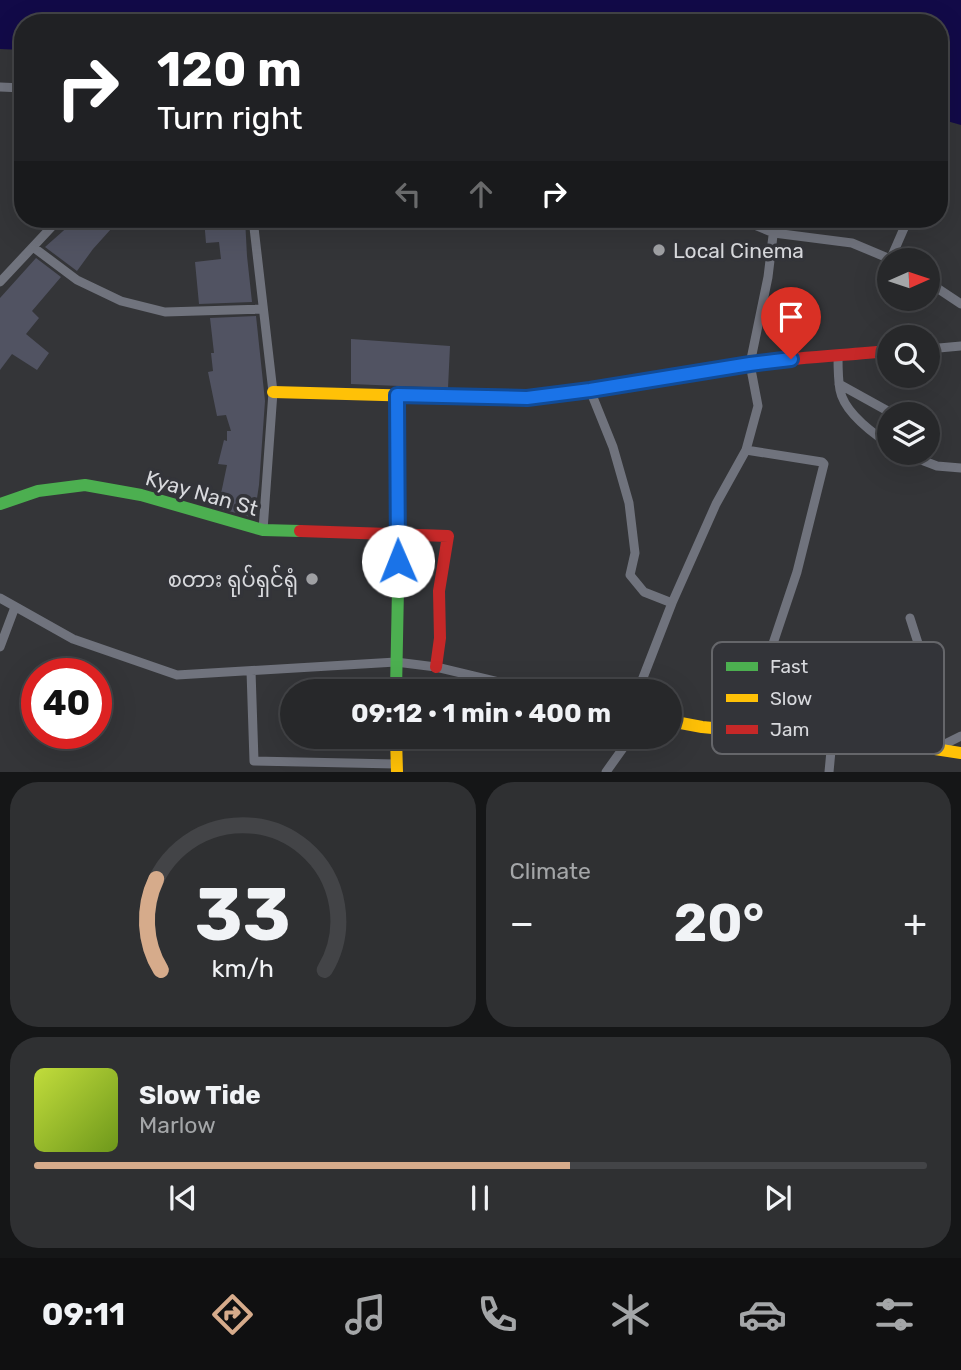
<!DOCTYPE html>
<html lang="en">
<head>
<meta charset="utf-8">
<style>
	:root { --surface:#27282a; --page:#2f3032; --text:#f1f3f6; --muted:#a4a6a8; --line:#434447; --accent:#d6ab8b }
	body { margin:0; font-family:Rubik,"Noto Sans Myanmar",sans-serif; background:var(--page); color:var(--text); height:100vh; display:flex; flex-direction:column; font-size:26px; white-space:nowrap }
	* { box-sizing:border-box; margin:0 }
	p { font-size:23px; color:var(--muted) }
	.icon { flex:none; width:38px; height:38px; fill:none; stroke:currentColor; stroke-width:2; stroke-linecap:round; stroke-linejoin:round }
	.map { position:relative; height:772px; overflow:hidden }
	.sheet { display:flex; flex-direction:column; gap:10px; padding:10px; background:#151617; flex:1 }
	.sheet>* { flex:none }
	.hud { position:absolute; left:14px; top:14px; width:934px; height:214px; border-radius:28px; box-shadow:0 7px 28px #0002,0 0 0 2px var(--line); background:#202124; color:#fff; overflow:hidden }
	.needle { width:46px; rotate:87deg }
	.tools { position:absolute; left:877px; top:248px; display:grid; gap:14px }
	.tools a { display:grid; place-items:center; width:63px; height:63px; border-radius:50%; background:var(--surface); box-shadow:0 7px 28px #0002,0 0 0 2px var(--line); font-size:35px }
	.speed { position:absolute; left:21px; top:658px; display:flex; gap:14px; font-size:35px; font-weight:700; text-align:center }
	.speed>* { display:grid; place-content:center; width:91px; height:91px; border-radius:50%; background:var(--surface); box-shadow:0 7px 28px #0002,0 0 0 2px var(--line); line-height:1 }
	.speed .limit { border:10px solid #d22; background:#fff; color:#111 }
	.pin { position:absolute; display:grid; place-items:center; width:60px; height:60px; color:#fff; margin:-72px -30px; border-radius:50% 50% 50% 0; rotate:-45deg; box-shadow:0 0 7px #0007 }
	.pin .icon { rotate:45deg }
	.me { position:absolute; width:77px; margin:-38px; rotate:359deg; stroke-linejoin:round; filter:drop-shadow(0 0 5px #0008) }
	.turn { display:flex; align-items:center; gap:24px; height:147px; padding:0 28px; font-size:32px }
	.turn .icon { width:91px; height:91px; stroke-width:2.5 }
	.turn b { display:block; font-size:49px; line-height:60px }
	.lanes { display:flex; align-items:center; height:66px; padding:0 28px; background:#0003; justify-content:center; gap:35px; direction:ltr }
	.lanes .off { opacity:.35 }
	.big { font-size:52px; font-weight:700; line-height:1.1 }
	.sheet .card { flex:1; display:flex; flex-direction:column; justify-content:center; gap:10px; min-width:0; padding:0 24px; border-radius:28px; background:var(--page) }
	.sheet .dial { align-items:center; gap:0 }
	.dial svg { height:182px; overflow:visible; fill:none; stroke:var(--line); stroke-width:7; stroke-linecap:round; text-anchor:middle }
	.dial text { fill:var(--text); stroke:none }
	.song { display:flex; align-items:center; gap:21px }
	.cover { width:84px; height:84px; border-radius:10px; background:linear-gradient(135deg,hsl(70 70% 55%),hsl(80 70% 35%)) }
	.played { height:7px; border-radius:4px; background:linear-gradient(90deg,var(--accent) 60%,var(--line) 60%) }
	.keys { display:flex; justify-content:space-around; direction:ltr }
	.heat { display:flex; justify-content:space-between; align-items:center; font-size:38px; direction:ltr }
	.sheet .tiles { flex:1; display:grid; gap:10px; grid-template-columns:1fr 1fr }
	.card:last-child { grid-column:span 2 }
	.trip { position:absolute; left:280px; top:679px; width:402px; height:70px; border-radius:35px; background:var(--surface); box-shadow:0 7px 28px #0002,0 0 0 2px var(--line); font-weight:700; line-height:70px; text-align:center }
	.menu { display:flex; height:112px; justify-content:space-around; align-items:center; background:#101011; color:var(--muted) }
	.menu .icon { width:49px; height:49px }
	.menu .active { color:var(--accent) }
	.menu b { font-size:32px; color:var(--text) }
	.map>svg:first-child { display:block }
</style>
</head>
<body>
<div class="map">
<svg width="961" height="772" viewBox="0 0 961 772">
	<rect width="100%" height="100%" fill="#343538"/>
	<path fill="#120a48" d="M0,0H961V125L940,119V23H23V50L0,49Z"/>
	<path fill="#515362" d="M74,219H120L93,249L77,271L45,247L71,224L70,223Z
		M204,219H245L247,256L252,302L199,304L195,262L221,259L219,242L206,243Z
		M36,258L61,277L32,311L39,318L26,334L49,353L37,370L12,354L0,370V298Z
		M256,316L265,401L259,485L254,518L218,508L227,465L218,464L224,440L227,441V431H231L226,415L217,416L208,372L213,371L211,353H214L210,318Z
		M351,339L450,346L448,388L351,384Z"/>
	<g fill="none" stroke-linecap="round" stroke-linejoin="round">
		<path stroke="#70737d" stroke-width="9" d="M0,87L23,88
			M940,148L944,139
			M253,219L273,392L263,530
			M740,219L774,233L852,243L895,261
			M33,247L77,280L121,301L165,312L263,309
			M891,258L908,219
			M0,282L59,219
			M928,282L961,304
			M928,349L961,346
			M838,356C838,367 838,379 840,390C844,412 871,432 889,444
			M839,384L895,415
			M590,390L613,447L629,503L635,553L630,575L644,592L672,603
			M903,453L937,466L961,468
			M0,598L73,639L177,675L396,662L436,667L537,691
			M910,618L925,665L934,708L935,749L961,736
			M0,647L15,607
			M251,671L254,761L396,764
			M640,691L639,688L672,603L716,504L746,450L758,406L750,364L768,277L775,219
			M744,730L797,572L824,464L822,462L746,450
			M606,772L631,737
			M829,772L832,740"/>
		<path stroke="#4caf50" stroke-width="12" d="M0,504L38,491L85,485L141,495L263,530L300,531
			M396,691L398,588L397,395"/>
		<path stroke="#ffc107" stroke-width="12" d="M273,392L527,399L765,362
			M670,721L702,727L935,749L961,753
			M396,737L397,772"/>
		<path stroke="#c62828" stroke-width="12" d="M765,362C806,357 847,355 889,351
			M300,531L448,536L439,591L440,638L436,667"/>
	</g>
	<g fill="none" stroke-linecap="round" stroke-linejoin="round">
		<g stroke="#114b97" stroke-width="18">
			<path id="route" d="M398,561L397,395L527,398L590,390L750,364L791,359"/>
		</g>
		<use href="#route" stroke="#1a73e8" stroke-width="12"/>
	</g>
	<g fill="#9fa0a3" stroke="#333439" stroke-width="2.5">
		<circle cx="659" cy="250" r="7"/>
		<circle cx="312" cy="579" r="7"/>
	</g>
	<g text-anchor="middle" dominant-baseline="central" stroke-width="7" stroke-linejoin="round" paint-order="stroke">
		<g font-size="21" fill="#d8d9dd" stroke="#333439" text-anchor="start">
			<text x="673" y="250">Local Cinema</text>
			<text x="298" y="579" text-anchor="end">စတား ရုပ်ရှင်ရုံ</text>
		</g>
		<g font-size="21" fill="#d8d9dd" stroke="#333439">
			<text transform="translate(202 493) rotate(16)">Kyay Nan St</text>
		</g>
	</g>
	<rect x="712" y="642" width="232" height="112" rx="10" fill="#333439" stroke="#65666a" stroke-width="2"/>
	<rect x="726" y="662" width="32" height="9" fill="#4caf50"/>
	<rect x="726" y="694" width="32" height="8" fill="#ffc107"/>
	<rect x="726" y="725" width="32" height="9" fill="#c62828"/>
	<g font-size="19" fill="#d8d9dd">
		<text x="770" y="673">Fast</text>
		<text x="770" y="705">Slow</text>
		<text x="770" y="736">Jam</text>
	</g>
</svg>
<div class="tools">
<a><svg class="needle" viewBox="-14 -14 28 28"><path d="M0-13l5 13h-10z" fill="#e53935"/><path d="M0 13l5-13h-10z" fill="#a4a6a8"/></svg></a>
<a><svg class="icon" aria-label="search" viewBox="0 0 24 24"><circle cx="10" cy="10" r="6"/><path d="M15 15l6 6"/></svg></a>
<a><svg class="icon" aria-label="layers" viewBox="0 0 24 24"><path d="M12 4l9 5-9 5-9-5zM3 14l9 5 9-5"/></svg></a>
</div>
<div class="speed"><div class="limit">40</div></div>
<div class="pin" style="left:791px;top:359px;background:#d93025"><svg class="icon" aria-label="arrive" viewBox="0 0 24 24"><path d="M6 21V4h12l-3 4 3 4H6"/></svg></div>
<svg class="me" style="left:398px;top:561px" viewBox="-20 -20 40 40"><circle r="19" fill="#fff"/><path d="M0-13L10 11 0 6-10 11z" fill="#1a73e8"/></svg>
<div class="trip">09:12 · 1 min · 400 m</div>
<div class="hud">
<div class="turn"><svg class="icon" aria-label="right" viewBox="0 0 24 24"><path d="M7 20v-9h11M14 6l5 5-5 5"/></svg><div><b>120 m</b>Turn right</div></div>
<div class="lanes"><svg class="icon off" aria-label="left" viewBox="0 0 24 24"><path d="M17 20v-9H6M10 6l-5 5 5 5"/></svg><svg class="icon off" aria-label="ahead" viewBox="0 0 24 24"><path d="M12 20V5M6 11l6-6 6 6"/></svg><svg class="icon" aria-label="right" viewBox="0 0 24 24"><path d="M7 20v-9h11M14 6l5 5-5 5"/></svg></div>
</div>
</div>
<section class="sheet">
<div class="tiles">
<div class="card dial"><svg viewBox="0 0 100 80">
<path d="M14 69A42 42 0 1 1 86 69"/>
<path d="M14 69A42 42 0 0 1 12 29" stroke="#d6ab8b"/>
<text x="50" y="56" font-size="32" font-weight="700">33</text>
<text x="50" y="72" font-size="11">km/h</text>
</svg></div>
<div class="card"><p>Climate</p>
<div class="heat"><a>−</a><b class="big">20°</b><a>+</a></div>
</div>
<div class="card">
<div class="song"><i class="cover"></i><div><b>Slow Tide</b><p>Marlow</p></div></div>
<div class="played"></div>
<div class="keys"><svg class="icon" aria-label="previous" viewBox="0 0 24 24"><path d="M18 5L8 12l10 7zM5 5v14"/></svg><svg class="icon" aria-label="pause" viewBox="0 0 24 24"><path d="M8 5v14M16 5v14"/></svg><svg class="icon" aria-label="next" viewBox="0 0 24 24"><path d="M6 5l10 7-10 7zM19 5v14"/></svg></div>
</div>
</div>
</section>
<nav class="menu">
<b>09:11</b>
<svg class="icon active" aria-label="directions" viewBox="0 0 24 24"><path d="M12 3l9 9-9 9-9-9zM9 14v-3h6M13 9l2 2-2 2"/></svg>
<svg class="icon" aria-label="music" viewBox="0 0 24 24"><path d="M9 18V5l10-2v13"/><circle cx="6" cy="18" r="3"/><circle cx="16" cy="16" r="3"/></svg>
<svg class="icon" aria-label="phone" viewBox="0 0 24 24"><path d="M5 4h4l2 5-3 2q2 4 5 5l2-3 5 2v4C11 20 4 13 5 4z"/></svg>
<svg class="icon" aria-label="climate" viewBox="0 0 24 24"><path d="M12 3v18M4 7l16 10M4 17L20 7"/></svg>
<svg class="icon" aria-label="car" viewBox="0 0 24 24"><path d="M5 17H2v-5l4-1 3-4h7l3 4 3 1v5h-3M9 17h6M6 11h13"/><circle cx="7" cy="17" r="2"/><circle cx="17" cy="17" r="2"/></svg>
<svg class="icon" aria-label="filters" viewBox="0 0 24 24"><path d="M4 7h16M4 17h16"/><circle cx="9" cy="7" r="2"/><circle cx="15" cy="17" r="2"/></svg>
</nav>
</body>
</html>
